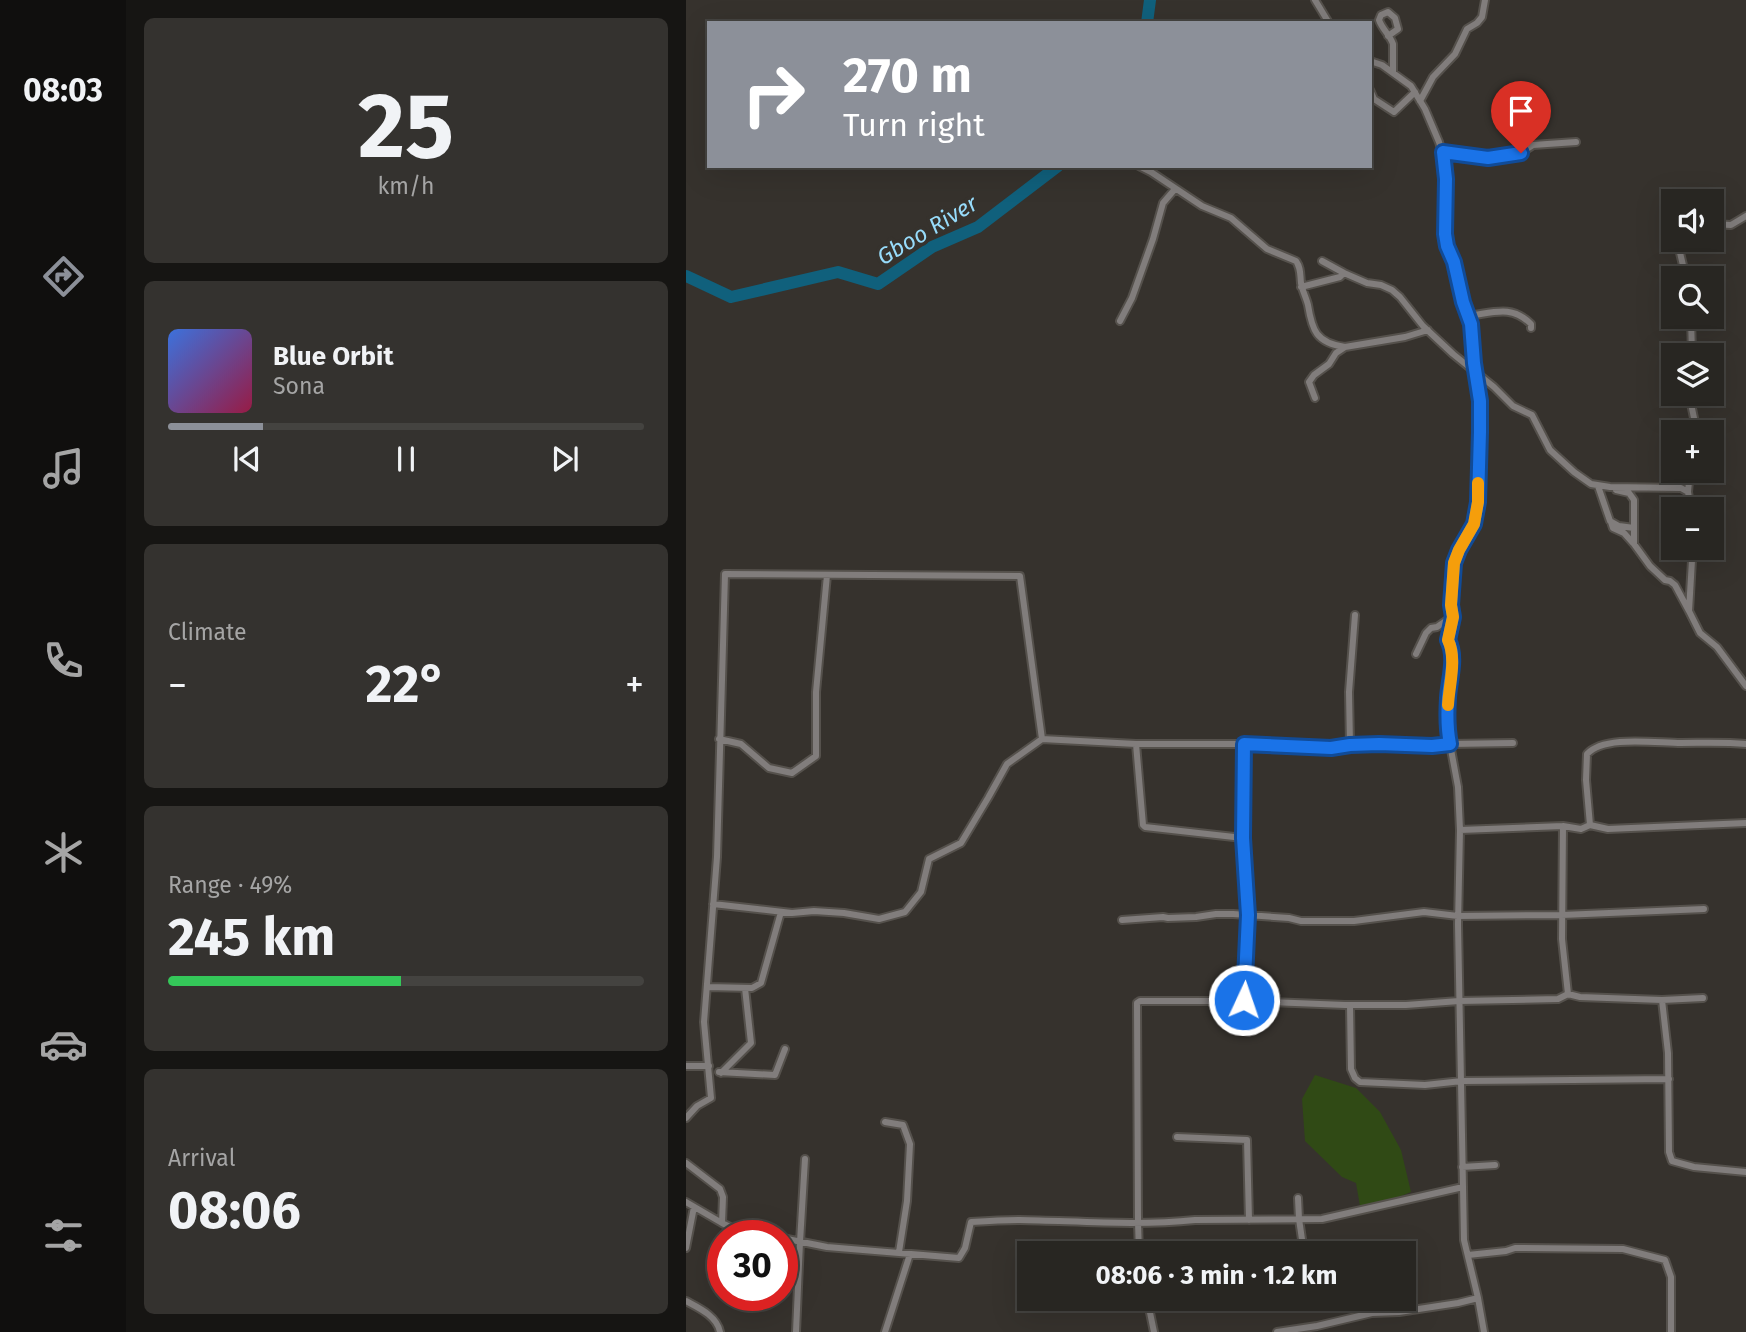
<!DOCTYPE html>
<html lang="en">
<head>
<meta charset="utf-8">
<style>
	:root { --surface:#282622; --page:#34322f; --text:#f1f3f6; --muted:#a5a5a5; --line:#444340; --accent:#8c9099 }
	body { margin:0; font-family:"Fira Sans",sans-serif; background:var(--page); color:var(--text); height:100vh; display:flex; flex-direction:column; font-size:26px; white-space:nowrap }
	* { box-sizing:border-box; margin:0 }
	p { font-size:23px; color:var(--muted) }
	.icon { flex:none; width:38px; height:38px; fill:none; stroke:currentColor; stroke-width:2; stroke-linecap:round; stroke-linejoin:round }
	.map { position:relative; flex:1; overflow:hidden }
	.drawer { display:flex; flex-direction:column; gap:18px; padding:18px; background:#161513; width:560px }
	.drawer>* { flex:none }
	.guide { position:absolute; left:21px; top:21px; width:665px; height:147px; border-radius:0px; box-shadow:0 7px 28px #0002,0 0 0 2px var(--line); background:#8c9099; color:#fff; overflow:hidden }
	.tools { position:absolute; left:975px; top:189px; display:grid; gap:14px }
	.tools a { display:grid; place-items:center; width:63px; height:63px; border-radius:0px; background:var(--surface); box-shadow:0 7px 28px #0002,0 0 0 2px var(--line); font-size:35px }
	.speed { position:absolute; left:21px; top:1220px; display:flex; gap:14px; font-size:35px; font-weight:700; text-align:center }
	.speed>* { display:grid; place-content:center; width:91px; height:91px; border-radius:50%; background:var(--surface); box-shadow:0 7px 28px #0002,0 0 0 2px var(--line); line-height:1 }
	.speed .limit { border:10px solid #d22; background:#fff; color:#111 }
	.pin { position:absolute; display:grid; place-items:center; width:60px; height:60px; color:#fff; margin:-72px -30px; border-radius:50% 50% 50% 0; rotate:-45deg; box-shadow:0 0 7px #0007 }
	.pin .icon { rotate:45deg }
	.me { position:absolute; width:77px; margin:-38px; rotate:3deg; stroke-linejoin:round; filter:drop-shadow(0 0 5px #0008) }
	.turn { display:flex; align-items:center; gap:24px; height:147px; padding:0 21px; font-size:32px }
	.turn .icon { width:91px; height:91px; stroke-width:2.5 }
	.turn b { display:block; font-size:49px; line-height:60px }
	.big { font-size:52px; font-weight:700; line-height:1.1 }
	.drawer .widget { flex:1; display:flex; flex-direction:column; justify-content:center; gap:10px; min-width:0; padding:0 24px; border-radius:10px; background:var(--page) }
	.drawer .dial { align-items:center; gap:0 }
	.dial b { font-size:91px; line-height:1 }
	.song { display:flex; align-items:center; gap:21px }
	.cover { width:84px; height:84px; border-radius:10px; background:linear-gradient(135deg,hsl(220 70% 55%),hsl(340 70% 35%)) }
	.played { height:7px; border-radius:4px; background:linear-gradient(90deg,var(--accent) 20%,var(--line) 20%) }
	.keys { display:flex; justify-content:space-around; direction:ltr }
	.heat { display:flex; justify-content:space-between; align-items:center; font-size:38px; direction:ltr }
	.charge { height:10px; border-radius:5px; background:linear-gradient(90deg,#34c759 49%,var(--line) 0) }
	.trip { position:absolute; left:331px; top:1241px; width:399px; height:70px; border-radius:0px; background:var(--surface); box-shadow:0 7px 28px #0002,0 0 0 2px var(--line); font-weight:700; line-height:70px; text-align:center }
	main { display:flex; flex:1; min-height:0 }
	.menu { display:flex; flex-direction:column; width:126px; justify-content:space-around; align-items:center; background:#100f0e; color:var(--muted) }
	.menu .icon { width:49px; height:49px }
	.menu .selected { color:var(--accent) }
	.menu b { font-size:32px; color:var(--text) }
	.map>svg:first-child { display:block }
</style>
</head>
<body>
<main>
<nav class="menu">
<b>08:03</b>
<svg class="icon selected" aria-label="directions" viewBox="0 0 24 24"><path d="M12 3l9 9-9 9-9-9zM9 14v-3h6M13 9l2 2-2 2"/></svg>
<svg class="icon" aria-label="music" viewBox="0 0 24 24"><path d="M9 18V5l10-2v13"/><circle cx="6" cy="18" r="3"/><circle cx="16" cy="16" r="3"/></svg>
<svg class="icon" aria-label="phone" viewBox="0 0 24 24"><path d="M5 4h4l2 5-3 2q2 4 5 5l2-3 5 2v4C11 20 4 13 5 4z"/></svg>
<svg class="icon" aria-label="climate" viewBox="0 0 24 24"><path d="M12 3v18M4 7l16 10M4 17L20 7"/></svg>
<svg class="icon" aria-label="car" viewBox="0 0 24 24"><path d="M5 17H2v-5l4-1 3-4h7l3 4 3 1v5h-3M9 17h6M6 11h13"/><circle cx="7" cy="17" r="2"/><circle cx="17" cy="17" r="2"/></svg>
<svg class="icon" aria-label="filters" viewBox="0 0 24 24"><path d="M4 7h16M4 17h16"/><circle cx="9" cy="7" r="2"/><circle cx="15" cy="17" r="2"/></svg>
</nav>
<section class="drawer">
<div class="widget dial"><b>25</b><p>km/h</p></div>
<div class="widget">
<div class="song"><i class="cover"></i><div><b>Blue Orbit</b><p>Sona</p></div></div>
<div class="played"></div>
<div class="keys"><svg class="icon" aria-label="previous" viewBox="0 0 24 24"><path d="M18 5L8 12l10 7zM5 5v14"/></svg><svg class="icon" aria-label="pause" viewBox="0 0 24 24"><path d="M8 5v14M16 5v14"/></svg><svg class="icon" aria-label="next" viewBox="0 0 24 24"><path d="M6 5l10 7-10 7zM19 5v14"/></svg></div>
</div>
<div class="widget"><p>Climate</p>
<div class="heat"><a>−</a><b class="big">22°</b><a>+</a></div>
</div>
<div class="widget"><p>Range · 49%</p><b class="big">245 km</b><div class="charge"></div></div>
<div class="widget"><p>Arrival</p><b class="big">08:06</b></div>
</section>
<div class="map">
<svg width="1060" height="1332" viewBox="0 0 1060 1332">
	<rect width="100%" height="100%" fill="#36322d"/>
	<path fill="#304a15" d="M629,1075L670,1088L694,1112L715,1150L725,1192L705,1200L674,1206L670,1183L656,1177L619,1141L616,1099Z"/>
	<g fill="none" stroke-linecap="round" stroke-linejoin="round">
		<path stroke="#10607c" stroke-width="12" d="M461,23L464,0
			M0,276L45,297L152,272L192,284L246,247L292,227L372,166"/>
		<g stroke="#55514c" stroke-width="10">
			<path id="street" d="M629,0L643,23
				M702,36L712,29L709,18L702,12L695,15L693,20C696,29 704,35 707,44V73
				M684,61L696,65L725,86L739,109L753,142L759,163L760,202L759,234L761,246L768,262L777,302L785,324L788,363L794,401V469L792,502L788,524L773,550L768,563L765,605L767,616L762,640C771,657 763,679 762,698C761,713 761,729 764,744L827,743
				M684,90L688,99L708,112L729,92
				M734,101L747,77L769,54L781,29L791,23L796,17L799,0
				M756,152L784,154L802,158L835,153L847,145L890,142
				M453,166L465,172L516,206L545,218L581,249L610,261C615,268 614,274 615,283C616,290 620,297 622,305C626,330 630,343 659,347
				M984,209L987,226
				M1026,224L1045,225L1060,216
				M991,240L1000,278
				M636,261L658,273
				M615,287L654,277L658,273L681,283L695,285L706,290L714,297L737,326L767,354L808,387L827,406L846,415L864,450L888,472L905,484L924,487L995,488L1002,492L1005,509
				M782,316C807,313 825,304 845,324V328
				M1005,317L1006,355
				M434,321L446,298L467,239L477,203L489,189
				M1003,394L1008,418L1005,432
				M629,398L623,382L628,375L643,364L650,353L659,347L719,337L742,330
				M912,486L924,521L933,526L948,528
				M930,490L943,493L948,500V544L964,566L979,580L984,581L989,585L1003,611
				M1002,492L1004,471
				M925,522L927,528L938,533L947,543
				M1004,548L1006,560L1003,611L1014,633L1031,647L1060,686
				M730,654L740,633L745,628L751,627L767,616
				M33,739L55,744L83,768L106,773L130,756V692L141,575
				M450,744H558L645,748L664,745L663,692L669,615
				M558,744L557,838L562,915L558,1001
				M1060,744C1038,742 1017,743 995,743C970,743 918,735 901,754L900,780L904,825L895,829L877,826L876,939L882,994L894,997L976,1000L982,1053L983,1152L986,1161L1008,1167L1060,1172
				M664,745L716,744L746,746L764,744L772,787L774,830L772,924L778,1240L792,1298L798,1332
				M904,825L922,829L1060,823
				M774,830L877,826
				M27,904L106,913L128,911L158,913L193,919L219,912L235,892L243,859L275,843L302,798L321,764L356,739
				M436,920L477,917L482,918L510,917L530,914H547L603,918L615,921H668L738,912L772,916L876,915L1018,909
				M21,987L66,988L75,983L95,912
				M976,1000L1017,998
				M664,1005L665,1069L669,1078L674,1082L739,1085L776,1081L983,1079
				M0,1066H23
				M33,1072L89,1075L99,1049
				M35,1073L65,1043L59,988
				M0,1118L11,1106L25,1098L18,1022L31,857L39,574L334,576L356,739L450,744L457,825L459,827L557,838
				M199,1122L217,1125L224,1144L221,1201L213,1252
				M491,1137L561,1140L563,1220
				M0,1163L34,1189L37,1197L36,1223L44,1227L83,1236
				M776,1167L809,1165
				M612,1198L613,1219L618,1253
				M0,1202L36,1223
				M96,1238L141,1247L273,1258L279,1248L285,1222C301,1221 318,1220 334,1220C392,1221 451,1226 509,1220L636,1219L777,1187
				M0,1248L8,1207
				M453,1253L452,1222L451,1003L454,1001H558L659,1005H720L773,1001L872,999L882,994
				M782,1255L820,1251L829,1248L937,1249L979,1260L985,1277V1332
				M461,1298L468,1332
				M0,1301C13,1308 31,1316 34,1332
				M110,1332L114,1242L119,1159
				M199,1332L224,1254
				M591,1332L631,1326L686,1313L713,1312L772,1303L792,1298"/>
		</g>
		<use href="#street" stroke="#817d7c" stroke-width="6"/>
	</g>
	<g fill="none" stroke-linecap="round" stroke-linejoin="round">
		<g stroke="#114b97" stroke-width="18">
			<path id="route" d="M558,1000L562,915L557,838L558,744L645,748L664,745L693,744L746,746L764,744C761,729 761,713 762,698C763,680 771,657 762,640L767,617L765,605L768,563L773,550L788,524L792,502L794,432V401L788,363L785,324L777,302L768,262L761,246L759,234L760,179L757,152L802,158L835,153"/>
		</g>
		<use href="#route" stroke="#1a73e8" stroke-width="12"/>
		<path stroke="#f59e0b" stroke-width="12" d="M762,705C763,685 771,659 762,640L767,617L765,605L768,563L773,550L788,524L792,502V483"/>
	</g>
	<g text-anchor="middle" dominant-baseline="central" stroke-width="7" stroke-linejoin="round" paint-order="stroke">
		<g font-size="23" font-style="italic" fill="#97dbfa" stroke="#36322d">
			<text transform="translate(241 230) rotate(-31)">Gboo River</text>
		</g>
	</g>
</svg>
<div class="tools">
<a><svg class="icon" aria-label="sound" viewBox="0 0 24 24"><path d="M4 9h4l5-4v14l-5-4H4zM17 9q2 3 0 6"/></svg></a>
<a><svg class="icon" aria-label="search" viewBox="0 0 24 24"><circle cx="10" cy="10" r="6"/><path d="M15 15l6 6"/></svg></a>
<a><svg class="icon" aria-label="layers" viewBox="0 0 24 24"><path d="M12 4l9 5-9 5-9-5zM3 14l9 5 9-5"/></svg></a>
<a>+</a>
<a>−</a>
</div>
<div class="speed"><div class="limit">30</div></div>
<div class="pin" style="left:835px;top:153px;background:#d93025"><svg class="icon" aria-label="arrive" viewBox="0 0 24 24"><path d="M6 21V4h12l-3 4 3 4H6"/></svg></div>
<svg class="me" style="left:558px;top:1000px" viewBox="-20 -20 40 40"><circle r="17" fill="#1a73e8" stroke="#fff" stroke-width="3"/><path d="M0-11L8 9 0 5-8 9z" fill="#fff"/></svg>
<div class="trip">08:06 · 3 min · 1.2 km</div>
<div class="guide">
<div class="turn"><svg class="icon" aria-label="right" viewBox="0 0 24 24"><path d="M7 20v-9h11M14 6l5 5-5 5"/></svg><div><b>270 m</b>Turn right</div></div>
</div>
</div>
</main>
</body>
</html>
